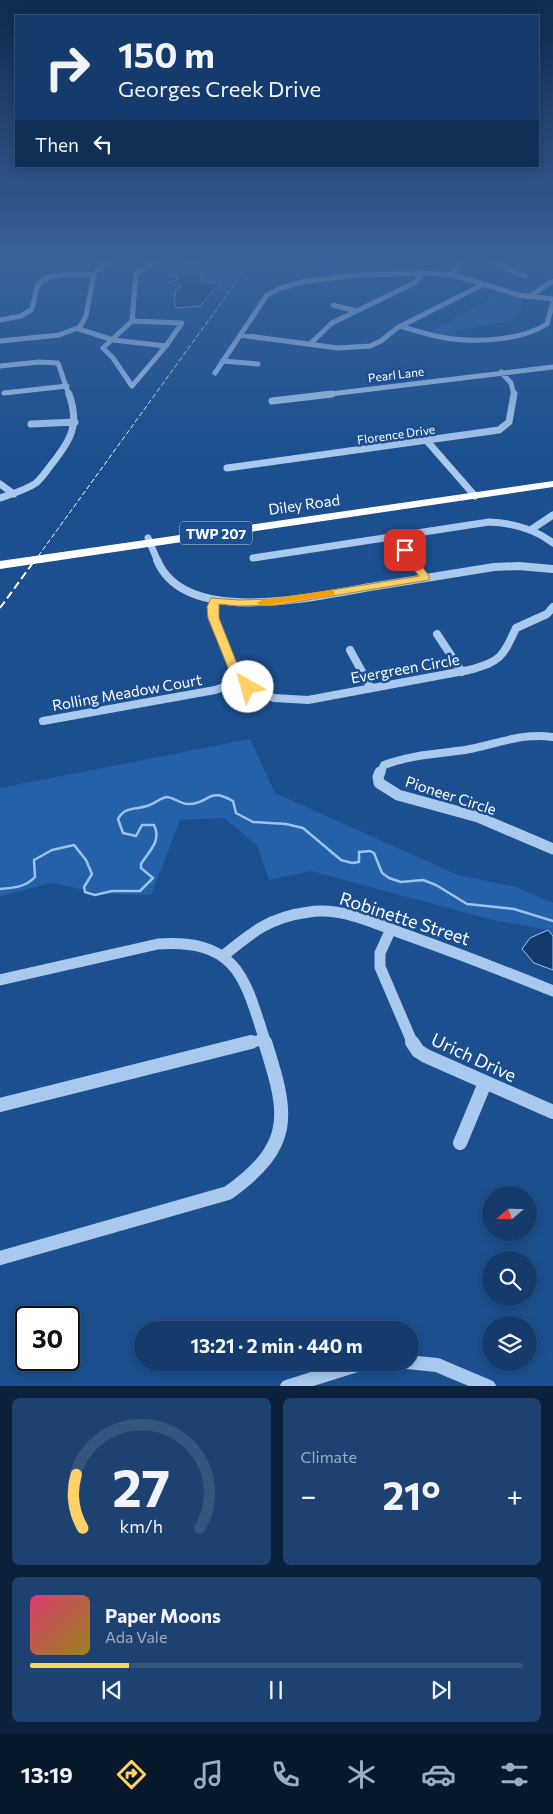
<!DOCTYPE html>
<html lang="en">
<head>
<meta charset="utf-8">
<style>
	:root { --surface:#143b6b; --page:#1d4271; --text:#f1f3f6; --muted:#9dadc1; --line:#33557e; --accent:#ffd166 }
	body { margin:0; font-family:Commissioner,sans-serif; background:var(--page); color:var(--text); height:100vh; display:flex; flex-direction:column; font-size:19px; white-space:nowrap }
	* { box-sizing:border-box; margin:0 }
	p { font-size:16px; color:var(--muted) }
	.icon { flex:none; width:28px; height:28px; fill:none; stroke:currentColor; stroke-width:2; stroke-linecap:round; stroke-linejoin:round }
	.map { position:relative; height:1386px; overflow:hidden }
	.drawer { display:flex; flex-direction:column; gap:12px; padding:12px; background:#0b203b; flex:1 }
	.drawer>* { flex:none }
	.guide { position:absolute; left:15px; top:15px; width:524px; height:152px; border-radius:0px; box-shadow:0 2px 12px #0003,0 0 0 1px var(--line); background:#143b6b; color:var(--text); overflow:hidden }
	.needle { width:32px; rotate:250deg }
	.buttons { position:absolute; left:482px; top:1186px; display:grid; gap:10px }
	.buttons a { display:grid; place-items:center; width:55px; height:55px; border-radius:50%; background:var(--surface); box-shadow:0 2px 12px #0003,0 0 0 1px var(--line); font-size:25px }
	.speed { position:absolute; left:15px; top:1306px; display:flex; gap:10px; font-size:25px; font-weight:700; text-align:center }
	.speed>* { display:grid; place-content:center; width:65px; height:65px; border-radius:50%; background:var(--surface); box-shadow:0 2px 12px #0003,0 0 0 1px var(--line); line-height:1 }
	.speed .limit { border:2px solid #111; border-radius:8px; background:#fff; color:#111 }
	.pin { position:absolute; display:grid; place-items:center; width:42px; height:42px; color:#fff; margin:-21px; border-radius:10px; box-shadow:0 2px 8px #0006 }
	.me { position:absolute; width:55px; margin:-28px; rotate:322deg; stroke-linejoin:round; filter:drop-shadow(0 0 4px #0008) }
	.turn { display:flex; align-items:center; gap:18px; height:105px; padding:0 20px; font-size:22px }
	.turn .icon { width:65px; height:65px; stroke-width:2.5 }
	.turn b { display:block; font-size:35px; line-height:42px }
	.then { display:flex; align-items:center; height:48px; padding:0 20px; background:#0003; gap:10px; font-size:19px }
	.big { font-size:38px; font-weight:700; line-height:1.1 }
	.drawer .widget { flex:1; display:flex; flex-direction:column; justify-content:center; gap:8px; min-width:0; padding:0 18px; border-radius:8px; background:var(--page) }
	.drawer .dial { align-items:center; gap:0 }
	.dial svg { height:130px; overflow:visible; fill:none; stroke:var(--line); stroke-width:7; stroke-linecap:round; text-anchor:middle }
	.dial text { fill:var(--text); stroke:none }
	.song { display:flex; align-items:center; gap:15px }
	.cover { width:60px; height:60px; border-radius:8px; background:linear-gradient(135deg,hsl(340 70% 55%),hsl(50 70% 35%)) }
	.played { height:5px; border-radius:2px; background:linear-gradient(90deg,var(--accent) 20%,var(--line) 20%) }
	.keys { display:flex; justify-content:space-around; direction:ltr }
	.heat { display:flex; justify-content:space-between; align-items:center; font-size:28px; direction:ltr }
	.drawer .tiles { flex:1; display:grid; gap:12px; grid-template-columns:1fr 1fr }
	.widget:last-child { grid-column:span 2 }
	.trip { position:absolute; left:134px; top:1321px; width:285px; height:50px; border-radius:25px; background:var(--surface); box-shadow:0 2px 12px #0003,0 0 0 1px var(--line); font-weight:700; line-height:50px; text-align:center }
	.tabs { display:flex; height:80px; justify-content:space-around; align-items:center; background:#08182b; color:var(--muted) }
	.tabs .icon { width:35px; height:35px }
	.tabs .selected { color:var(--accent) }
	.tabs b { font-size:22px; color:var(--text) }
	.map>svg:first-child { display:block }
</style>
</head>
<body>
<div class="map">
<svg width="553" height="1387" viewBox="0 0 553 1387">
	<rect width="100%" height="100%" fill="#1b4f8f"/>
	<path fill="#2461a8" d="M198,263H244L225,289L214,288L221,282L208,283L200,281L201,267Z
		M500,293L522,298C522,307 518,316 511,321L453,331L462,339L429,333Z
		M250,739L275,793L458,875L516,887L553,903V935L548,930L493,920L311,871L269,880L257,845L224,818L180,820L151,895L103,894L52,883L0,896V788Z"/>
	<path fill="#123a6d" stroke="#9cc4f0" d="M188,263H198L201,267V281L208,283L221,282L200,306L176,308L174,302L176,293L174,292L181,287L170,283L178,279L175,276L169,277V275L178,273Z
		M548,930L553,936V970L534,963L522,949L530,938Z"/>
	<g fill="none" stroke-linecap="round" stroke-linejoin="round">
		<path stroke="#9cc4f0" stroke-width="2.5" d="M0,889C13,888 26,887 35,877L34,860L52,850L74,845L86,860L92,874L84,887L85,892L95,895L112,891H140L153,878L141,868V864C149,851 162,841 154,825H142L136,836L123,833L118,819C125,806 135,810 147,806C154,804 159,799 166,797C174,797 180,804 188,804C209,805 207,786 233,801L236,813L253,822L286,824L303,828L341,860L352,863L359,862V852L370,851L374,853L382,873L389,878L401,882L423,880L436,885L467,904L514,909L553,921"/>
		<path stroke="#a9c9ee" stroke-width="5" d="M494,263L526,276
			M450,275L460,263
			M528,297L553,281
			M333,305L356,311
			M0,320L21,316L31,310C35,303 34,295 37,287C45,270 78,275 93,275
			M132,321L182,323L166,346L132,386L113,358L103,348Z
			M132,321L136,274L153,263
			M400,326C417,331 435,337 453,339C481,342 522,340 547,324L553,302
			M79,329L113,340L166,346
			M240,335L338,348L370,346L381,341L397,328L484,284
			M0,341L59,335L80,327L86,316L94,273L106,263
			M310,344L332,323L412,284L417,281L422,272
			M222,361L258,364
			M0,366L39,362L58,363L69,395
			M501,372L511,383L514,395
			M215,373L267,295L281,288L302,282L355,275L433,273L457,276L519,295L553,299
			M4,393L67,386
			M322,395L553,367"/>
		<path stroke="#a9c9ee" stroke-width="7" d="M272,401L332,394
			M31,424L75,422
			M427,441L475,496
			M227,468L499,430L509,422L514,394
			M0,484L14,494
			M0,498C12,494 26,490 36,483C42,478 47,470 51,465C71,440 80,425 69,394
			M532,529L553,515
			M394,536L413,562
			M148,538L158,562
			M253,558L489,522C513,523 534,528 553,543"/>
		<path stroke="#a9c9ee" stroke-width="8" d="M157,560C185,628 316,596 370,587C411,580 453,574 494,567L519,566L553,569
			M412,560L425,578
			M215,600L212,607L213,618L236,675L248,687L274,698L308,700L469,670C501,661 502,658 516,628L547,614L553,607
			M437,634L462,672
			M350,650L371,688
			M43,721L215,690L241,681
			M380,774L384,765C410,755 437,754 465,750C495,745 522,732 553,737"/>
		<path stroke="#a9c9ee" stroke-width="11" d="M380,772L378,777L379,783L398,795L478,817L553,849
			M391,929L380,953V967L413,1044
			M223,956C252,932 270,917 309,912C342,907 374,923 404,934C454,952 504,971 553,991
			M0,980L158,944C239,939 245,979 266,1044
			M246,1044L264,1039"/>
		<path stroke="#a9c9ee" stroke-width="14" d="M412,1042L418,1051L426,1056L553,1112
			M0,1105L251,1042
			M460,1143L485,1083
			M0,1258L228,1193C295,1145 288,1114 265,1042
			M407,1362L437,1365L489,1387
			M287,1387L360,1364L375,1362"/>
		<path fill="#fff" fill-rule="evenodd" d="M553,481V487L0,569V561Z"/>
		<path stroke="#fff" stroke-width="1" stroke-dasharray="5 2.5" stroke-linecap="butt" d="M34,562L250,263"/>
		<path stroke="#fff" stroke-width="2" stroke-dasharray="8 4" stroke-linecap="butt" d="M0,608L35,560"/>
	</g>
	<linearGradient id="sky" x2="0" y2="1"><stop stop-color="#0f2b4f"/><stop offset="0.57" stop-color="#39639b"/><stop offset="1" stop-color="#39639b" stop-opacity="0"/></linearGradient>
	<rect width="553" height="458" fill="url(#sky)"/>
	<path fill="#ffd166" stroke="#a68842" d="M405,547L408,548L429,576V580L277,605L239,606L219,604V618L241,674L254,687L252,690H244L231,675L208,618L207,607L211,598L239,600L277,599L419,576L400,550Z"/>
	<path fill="#f59e0b" d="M331,590L334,591V595L262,606L257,603L262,600Z"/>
	<g text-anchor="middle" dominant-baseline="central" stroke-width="5" stroke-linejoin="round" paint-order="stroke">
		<g font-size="12" fill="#fff" stroke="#1b4f8f">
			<text transform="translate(396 374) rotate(-7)">Pearl Lane</text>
			<text transform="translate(396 434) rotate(-8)">Florence Drive</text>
		</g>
		<rect fill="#1b4f8f" stroke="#bbcadd" stroke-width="1" x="180" y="521.5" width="72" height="23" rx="4"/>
		<g font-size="14" font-weight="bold" fill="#fff">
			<text x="216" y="533">TWP 207</text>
		</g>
		<g font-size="15" fill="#fff" stroke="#1b4f8f">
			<text transform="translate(304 504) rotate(-8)">Diley Road</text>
			<text transform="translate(405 668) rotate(-10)">Evergreen Circle</text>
			<text transform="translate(127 692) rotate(-10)">Rolling Meadow Court</text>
			<text transform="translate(451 795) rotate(18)">Pioneer Circle</text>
		</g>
		<g font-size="18" fill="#fff" stroke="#1b4f8f">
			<text transform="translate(405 918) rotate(18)">Robinette Street</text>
			<text transform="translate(474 1057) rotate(25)">Urich Drive</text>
		</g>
	</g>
</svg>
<div class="buttons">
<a><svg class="needle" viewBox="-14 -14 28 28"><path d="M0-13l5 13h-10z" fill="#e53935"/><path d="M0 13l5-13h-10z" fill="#9dadc1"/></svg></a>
<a><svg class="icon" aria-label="search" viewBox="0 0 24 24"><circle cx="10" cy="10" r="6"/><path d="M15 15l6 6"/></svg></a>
<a><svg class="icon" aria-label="layers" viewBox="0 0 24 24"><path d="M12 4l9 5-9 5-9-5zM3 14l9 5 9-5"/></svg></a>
</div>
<div class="speed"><div class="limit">30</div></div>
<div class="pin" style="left:405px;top:550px;background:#d93025"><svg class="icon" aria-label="arrive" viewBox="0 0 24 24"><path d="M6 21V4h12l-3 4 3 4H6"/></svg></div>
<svg class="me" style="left:248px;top:687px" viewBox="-20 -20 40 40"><circle r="19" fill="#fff"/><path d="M0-13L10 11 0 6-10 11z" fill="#ffd166"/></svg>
<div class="trip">13:21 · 2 min · 440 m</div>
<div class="guide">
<div class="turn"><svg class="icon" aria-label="right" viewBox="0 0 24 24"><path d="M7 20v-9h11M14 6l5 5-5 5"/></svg><div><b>150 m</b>Georges Creek Drive</div></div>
<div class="then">Then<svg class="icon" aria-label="left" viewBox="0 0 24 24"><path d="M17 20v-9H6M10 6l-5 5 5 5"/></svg></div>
</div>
</div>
<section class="drawer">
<div class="tiles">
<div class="widget dial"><svg viewBox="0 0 100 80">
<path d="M14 69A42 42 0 1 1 86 69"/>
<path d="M14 69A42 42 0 0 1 10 36" stroke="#ffd166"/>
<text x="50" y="56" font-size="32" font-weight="700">27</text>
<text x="50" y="72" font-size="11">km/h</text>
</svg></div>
<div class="widget"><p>Climate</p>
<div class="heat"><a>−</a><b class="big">21°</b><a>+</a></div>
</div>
<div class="widget">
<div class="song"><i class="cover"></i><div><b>Paper Moons</b><p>Ada Vale</p></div></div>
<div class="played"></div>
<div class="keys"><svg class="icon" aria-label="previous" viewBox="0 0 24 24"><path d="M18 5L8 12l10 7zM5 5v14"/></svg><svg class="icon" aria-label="pause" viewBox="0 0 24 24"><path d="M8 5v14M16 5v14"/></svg><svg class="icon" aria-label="next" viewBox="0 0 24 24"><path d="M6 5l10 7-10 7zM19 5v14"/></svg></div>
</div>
</div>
</section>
<nav class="tabs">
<b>13:19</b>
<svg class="icon selected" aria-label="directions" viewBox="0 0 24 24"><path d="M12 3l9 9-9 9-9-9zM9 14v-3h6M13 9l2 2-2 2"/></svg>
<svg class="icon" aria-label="music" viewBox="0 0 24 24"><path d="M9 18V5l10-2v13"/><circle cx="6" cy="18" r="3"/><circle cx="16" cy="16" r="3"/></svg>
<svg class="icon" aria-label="phone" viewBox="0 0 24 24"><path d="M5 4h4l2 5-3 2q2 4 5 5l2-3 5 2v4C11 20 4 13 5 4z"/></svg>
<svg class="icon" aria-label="climate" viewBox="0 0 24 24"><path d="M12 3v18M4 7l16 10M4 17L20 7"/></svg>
<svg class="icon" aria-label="car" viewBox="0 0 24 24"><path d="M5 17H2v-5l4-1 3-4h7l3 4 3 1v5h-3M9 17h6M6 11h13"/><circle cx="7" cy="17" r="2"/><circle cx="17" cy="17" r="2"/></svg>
<svg class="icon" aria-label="filters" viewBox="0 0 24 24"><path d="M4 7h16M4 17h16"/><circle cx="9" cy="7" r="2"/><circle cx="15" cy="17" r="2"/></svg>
</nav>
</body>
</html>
